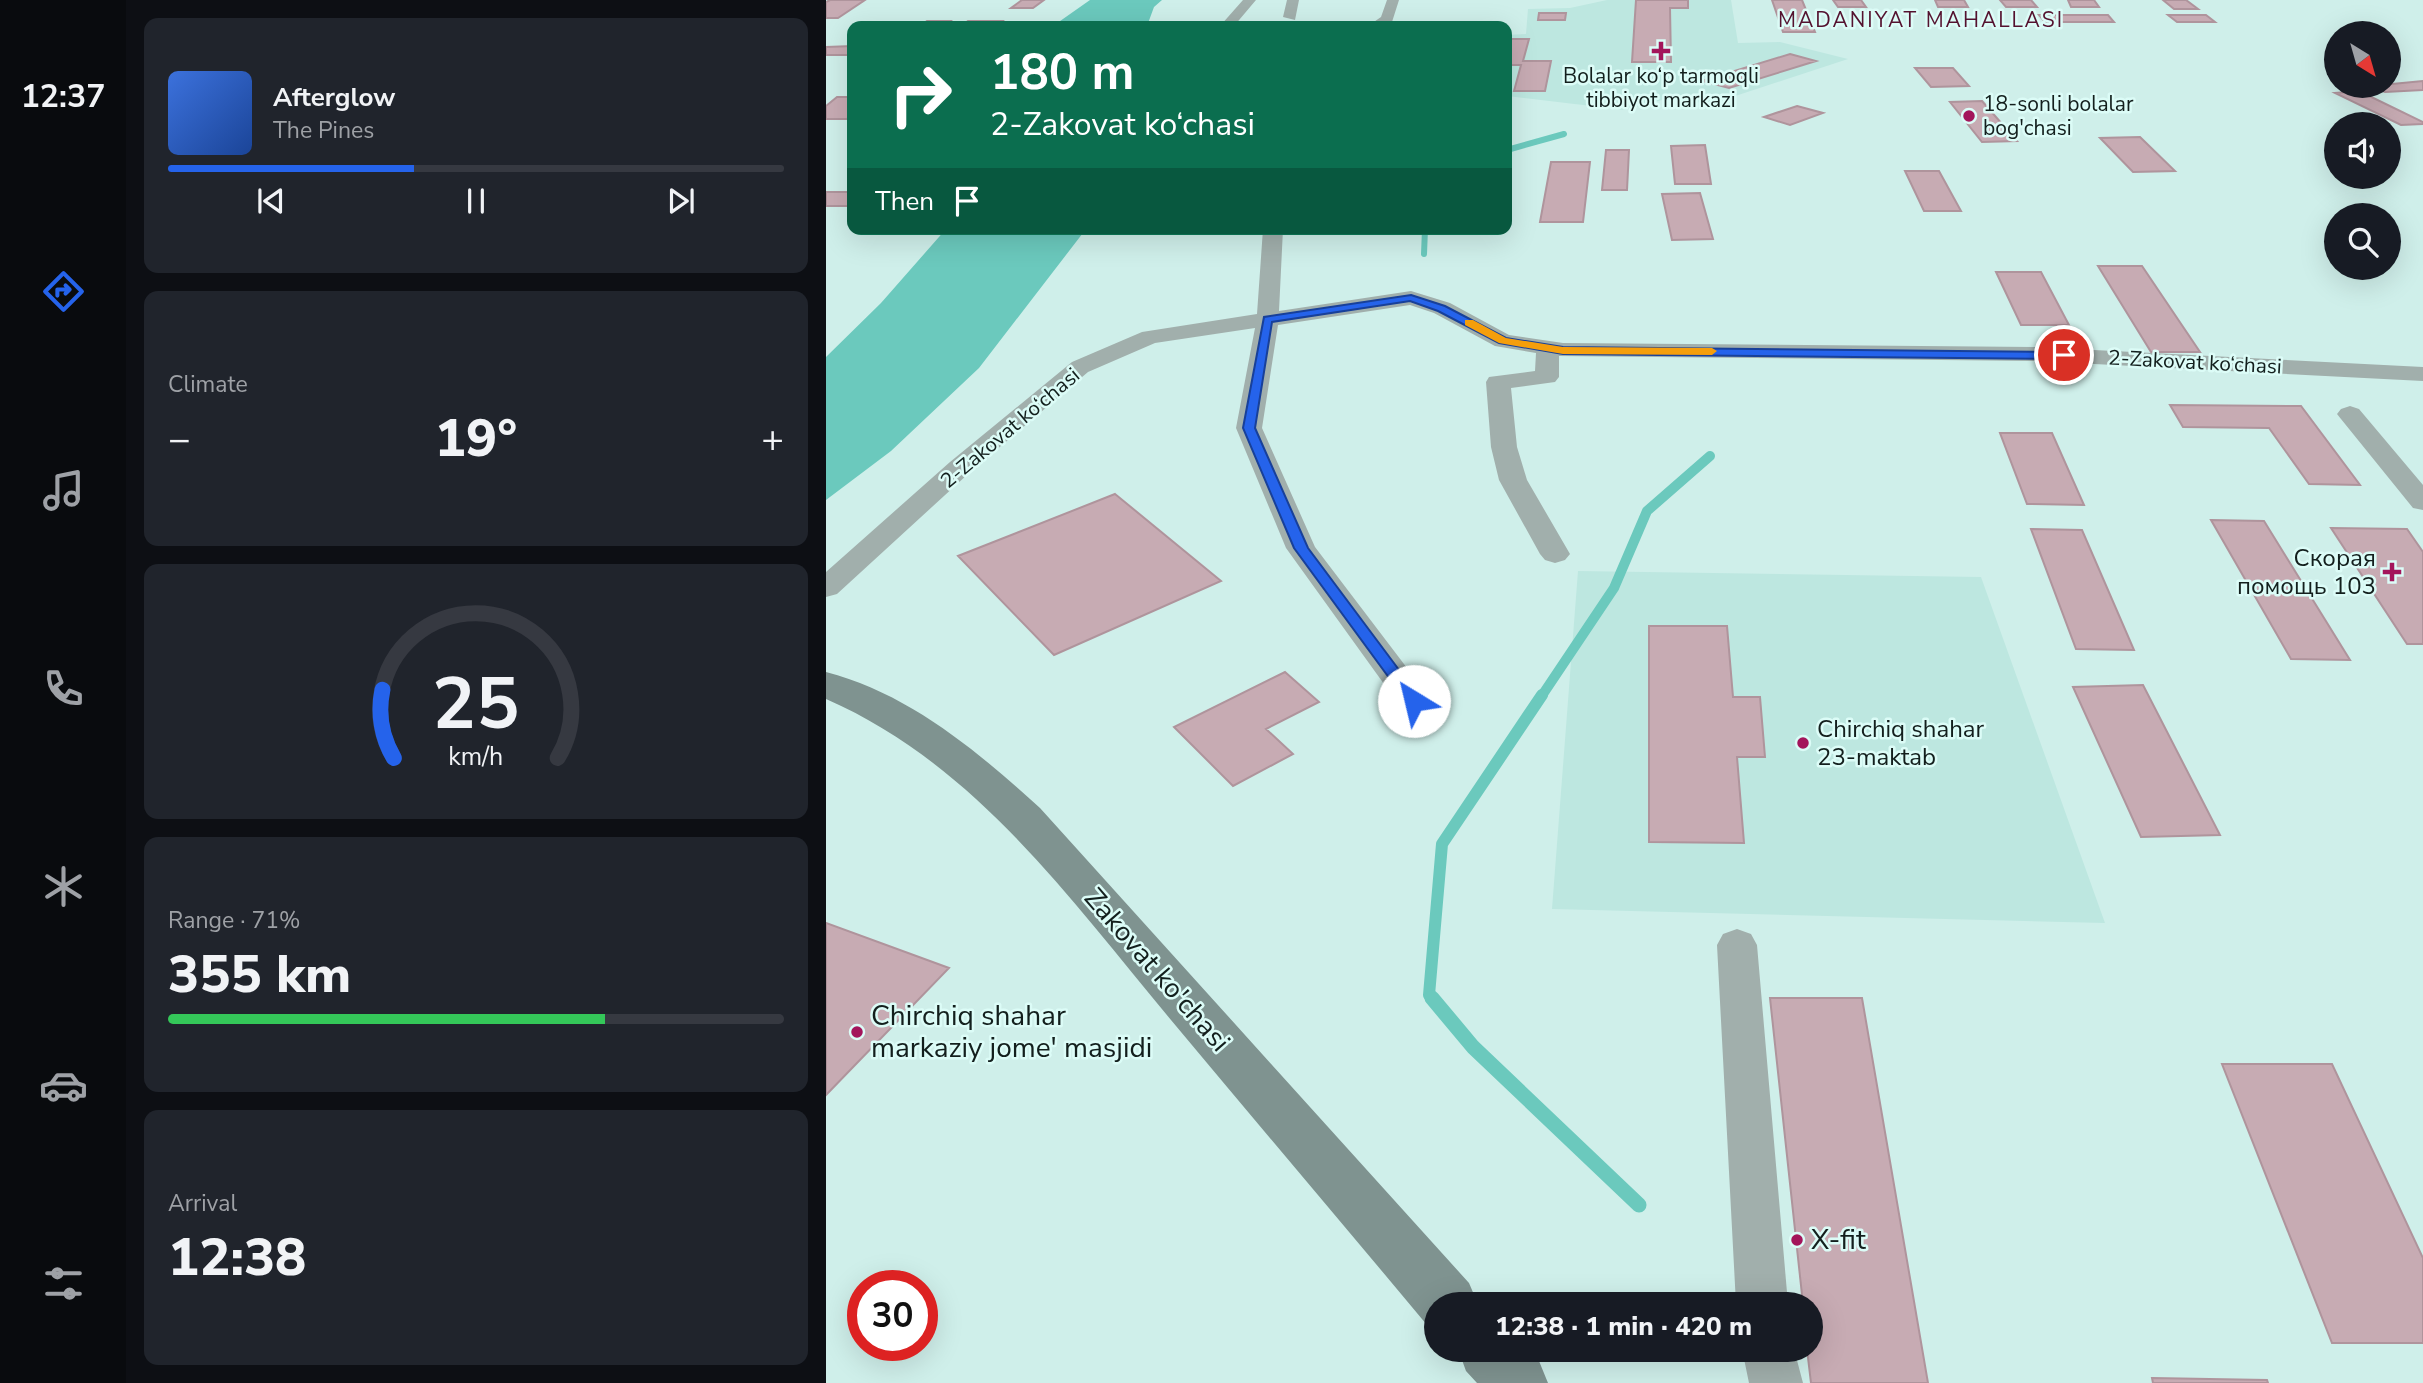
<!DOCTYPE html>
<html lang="en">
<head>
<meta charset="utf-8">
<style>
	:root { --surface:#171b24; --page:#20242c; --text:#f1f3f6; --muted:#9ea1a6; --line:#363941; --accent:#2563eb }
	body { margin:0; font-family:"Nunito Sans",sans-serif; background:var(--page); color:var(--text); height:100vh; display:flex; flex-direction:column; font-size:26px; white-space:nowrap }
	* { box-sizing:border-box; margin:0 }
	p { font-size:23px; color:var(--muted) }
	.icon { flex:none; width:38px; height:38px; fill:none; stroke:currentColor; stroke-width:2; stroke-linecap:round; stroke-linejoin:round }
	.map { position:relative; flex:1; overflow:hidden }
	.panel { display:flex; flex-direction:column; gap:18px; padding:18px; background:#0d0f14; width:700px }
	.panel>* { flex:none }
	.hud { position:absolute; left:21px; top:21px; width:665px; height:214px; border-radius:14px; box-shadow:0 7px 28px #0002; background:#0b6e4f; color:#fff; overflow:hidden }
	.needle { width:46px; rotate:143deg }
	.tools { position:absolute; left:1498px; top:21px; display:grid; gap:14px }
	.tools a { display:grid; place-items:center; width:77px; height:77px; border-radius:50%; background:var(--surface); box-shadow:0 7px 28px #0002; font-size:35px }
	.speed { position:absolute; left:21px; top:1270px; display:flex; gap:14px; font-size:35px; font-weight:700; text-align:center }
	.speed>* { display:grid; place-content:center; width:91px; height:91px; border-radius:50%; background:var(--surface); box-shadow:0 7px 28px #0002; line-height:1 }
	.speed .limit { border:10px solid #d22; background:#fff; color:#111 }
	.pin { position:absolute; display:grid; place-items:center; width:60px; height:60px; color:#fff; margin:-30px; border:4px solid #fff; border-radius:50%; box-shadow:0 2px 7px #0007 }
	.me { position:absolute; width:77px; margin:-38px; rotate:324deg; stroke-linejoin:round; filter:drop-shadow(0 0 5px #0008) }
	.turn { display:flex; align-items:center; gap:24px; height:147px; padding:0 28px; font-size:32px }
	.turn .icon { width:91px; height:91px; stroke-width:2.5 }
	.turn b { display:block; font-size:49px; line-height:60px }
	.then { display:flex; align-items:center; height:66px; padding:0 28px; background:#0003; gap:14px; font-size:26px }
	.big { font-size:52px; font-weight:800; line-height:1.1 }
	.panel .card { flex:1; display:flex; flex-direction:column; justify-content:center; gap:10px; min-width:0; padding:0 24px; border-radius:14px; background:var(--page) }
	.panel .dial { align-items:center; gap:0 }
	.dial svg { height:182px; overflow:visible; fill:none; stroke:var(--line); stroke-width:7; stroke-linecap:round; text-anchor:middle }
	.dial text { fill:var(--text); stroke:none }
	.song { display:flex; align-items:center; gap:21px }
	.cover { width:84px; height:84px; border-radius:10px; background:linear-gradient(135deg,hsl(220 70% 55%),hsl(220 70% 35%)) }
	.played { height:7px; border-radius:4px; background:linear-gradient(90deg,var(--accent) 40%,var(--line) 40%) }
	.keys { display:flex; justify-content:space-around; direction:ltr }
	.heat { display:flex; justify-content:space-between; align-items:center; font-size:38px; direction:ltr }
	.charge { height:10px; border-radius:5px; background:linear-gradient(90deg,#34c759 71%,var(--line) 0) }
	.trip { position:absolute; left:598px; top:1292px; width:399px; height:70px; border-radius:35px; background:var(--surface); box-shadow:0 7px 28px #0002; font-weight:800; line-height:70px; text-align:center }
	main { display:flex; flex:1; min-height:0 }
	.menu { display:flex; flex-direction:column; width:126px; justify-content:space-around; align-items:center; background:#090b0e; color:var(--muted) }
	.menu .icon { width:49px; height:49px }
	.menu .selected { color:var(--accent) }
	.menu b { font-size:32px; color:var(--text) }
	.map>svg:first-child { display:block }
</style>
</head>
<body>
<main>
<nav class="menu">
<b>12:37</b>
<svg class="icon selected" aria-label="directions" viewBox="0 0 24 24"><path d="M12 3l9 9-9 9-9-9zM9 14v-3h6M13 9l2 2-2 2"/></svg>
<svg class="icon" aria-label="music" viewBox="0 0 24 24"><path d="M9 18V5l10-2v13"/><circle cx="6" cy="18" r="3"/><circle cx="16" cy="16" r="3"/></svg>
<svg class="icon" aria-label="phone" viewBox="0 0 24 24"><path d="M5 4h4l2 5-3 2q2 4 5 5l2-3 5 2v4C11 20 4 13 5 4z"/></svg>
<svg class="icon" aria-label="climate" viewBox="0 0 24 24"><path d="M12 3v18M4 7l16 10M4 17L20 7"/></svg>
<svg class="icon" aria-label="car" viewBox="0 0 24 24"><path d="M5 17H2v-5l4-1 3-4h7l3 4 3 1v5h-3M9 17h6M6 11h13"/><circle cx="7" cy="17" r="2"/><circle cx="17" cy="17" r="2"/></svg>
<svg class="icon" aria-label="filters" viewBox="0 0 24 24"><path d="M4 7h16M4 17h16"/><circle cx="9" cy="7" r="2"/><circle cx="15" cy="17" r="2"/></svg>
</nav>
<section class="panel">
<div class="card">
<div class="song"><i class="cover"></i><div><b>Afterglow</b><p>The Pines</p></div></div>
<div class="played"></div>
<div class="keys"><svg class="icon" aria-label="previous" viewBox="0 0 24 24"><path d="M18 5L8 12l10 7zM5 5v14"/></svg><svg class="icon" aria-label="pause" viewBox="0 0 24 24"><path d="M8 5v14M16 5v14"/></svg><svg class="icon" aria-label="next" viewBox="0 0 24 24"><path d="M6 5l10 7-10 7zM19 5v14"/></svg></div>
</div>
<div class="card"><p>Climate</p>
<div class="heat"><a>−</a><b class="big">19°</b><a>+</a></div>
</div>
<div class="card dial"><svg viewBox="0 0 100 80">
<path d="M14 69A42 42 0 1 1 86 69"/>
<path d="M14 69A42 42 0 0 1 9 39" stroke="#2563eb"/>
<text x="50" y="56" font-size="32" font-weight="700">25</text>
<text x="50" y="72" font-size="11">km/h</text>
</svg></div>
<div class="card"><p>Range · 71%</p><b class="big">355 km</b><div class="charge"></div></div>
<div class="card"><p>Arrival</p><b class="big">12:38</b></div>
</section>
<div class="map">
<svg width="1597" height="1383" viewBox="0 0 1597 1383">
	<rect width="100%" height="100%" fill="#cfefea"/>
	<path fill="#bde7e0" d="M781,0H905L912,43L954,42L1022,59L882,105L851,96L799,110L681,96V35L700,34L702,9L744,8Z
		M752,571L1155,577L1279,923L726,909Z"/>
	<path fill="#6bc9bd" d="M264,0H336L328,7L321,26H227Z
		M120,229H260L153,368L65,451L0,500V357L55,303Z"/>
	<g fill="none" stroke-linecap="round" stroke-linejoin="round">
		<path stroke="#6bc9bd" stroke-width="6" d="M681,150L738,134
			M598,254L599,229"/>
		<path stroke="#6bc9bd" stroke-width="10" d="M715,697L788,588L821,511L884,456"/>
		<path stroke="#6bc9bd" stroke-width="12" d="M607,1000L603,995L616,844L716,695"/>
		<path stroke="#6bc9bd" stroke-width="15" d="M606,998L647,1047L813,1205"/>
	</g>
	<path fill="#c7abb3" stroke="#af949c" stroke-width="2" d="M4,0H39L12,18H0V2Z
		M196,0H218L207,8H185Z
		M810,0H862V8H844L845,62H806Z
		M946,0H976L989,32H957Z
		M1007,0H1035L1040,7H1012Z
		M1109,0H1138L1142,7H1112Z
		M1174,0H1205L1211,7H1180Z
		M1242,0H1268L1273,7H1245Z
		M1337,0H1360L1372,9H1348Z
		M713,13H740L739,20H712Z
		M1213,15H1282L1288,22H1219Z
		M1342,15H1380L1389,22H1351Z
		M101,21H124L117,26H94Z
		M142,21H176L169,26H135Z
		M681,39H703L697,61H725L719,91H688L695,65H681Z
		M26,46V55H0V47Z
		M964,54L990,61L903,88L876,81Z
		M1089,68H1127L1143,86L1105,87Z
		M1597,81V90L1559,92L1545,86Z
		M1533,91L1597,122V124L1575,125L1509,93Z
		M11,97H26V114L21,119H0V106Z
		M1156,101L1191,141L1156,142L1124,102Z
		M971,106L997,113L964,125L938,117Z
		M1314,137L1349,171L1307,172L1274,138Z
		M879,145L885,184H849L845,146Z
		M780,150H803L801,190H776Z
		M725,162H764L757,222H714Z
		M1079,171H1113L1135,211H1098Z
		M0,192H26V206H0Z
		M874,193L887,239L846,240L836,194Z
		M1272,266H1316L1374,352H1325Z
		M1170,272H1215L1243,325H1195Z
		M1344,405L1475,406L1534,485L1483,484L1443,428L1357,427Z
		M1174,433H1226L1258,505L1201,504Z
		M289,494L395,581L228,655L132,556Z
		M1385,520L1438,521L1524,660L1465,659Z
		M1505,528L1581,529L1597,552V644H1581Z
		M1205,529L1256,530L1308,650L1250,649Z
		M823,626H901L907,697H934L939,757H911L918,843L823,842Z
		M459,672L493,702L440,729L467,754L407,786L348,727Z
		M1317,685L1394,835L1315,837L1247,687Z
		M0,923L123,968L0,1095Z
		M944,998H1036L1102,1383H985L981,1349H985V1304H977Z
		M1396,1064H1506L1597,1258V1343H1506Z
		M1326,1378L1441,1380L1442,1383H1327Z"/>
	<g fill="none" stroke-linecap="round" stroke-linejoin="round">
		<path fill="#a1afac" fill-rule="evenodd" d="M417,0H430L408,26H394Z
			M461,0H473L469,20L457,17Z
			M561,0H573L566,22L558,26H542L555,17Z
			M437,229H457L453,311L585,291L624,303L683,335L737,343L1210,347L1597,367V381L1210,361L733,356V377L729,382L685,388L691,447L701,480L744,554L739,560L729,563L719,560L714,554L673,480L665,447L660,382L663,377L709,371L710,353L669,346L608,313L584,305L452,325L436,428L489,547L600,693L605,701L600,709L588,712L576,709L460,548L410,428L429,328L329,343L262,372L142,474L11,594L0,597V572L124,462L246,362L316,332L431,314Z
			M1524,406L1533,409L1597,485V510L1587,508L1515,419L1511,414L1515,409Z
			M911,929L925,934L931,945L962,1304H910L891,945L897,934Z
			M916,1349H968L977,1383H923Z"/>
		<path fill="#7f9390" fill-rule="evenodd" d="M0,672C84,694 151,751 214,808L643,1283L652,1304H611V1329L601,1325C516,1223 430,1122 345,1020C244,899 149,764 0,699Z
			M632,1349H703L713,1361L722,1383H651L640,1371Z"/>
	</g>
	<path fill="#2563eb" stroke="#184099" stroke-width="2" d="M585,295L619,306L680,338L737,347L1238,352L1243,355L1238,359L737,354L673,343L612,311L584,301L446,322L429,428L482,548L594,698V705H583L468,548L417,428L438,317Z"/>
	<path fill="#f59e0b" d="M639,320H647L680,338L737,347L886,348L891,351L886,355L737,354L673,343L639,325Z"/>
	<g fill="#a3155b" stroke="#dcfcf7" stroke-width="2.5">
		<path d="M831.5 40.5h7v7h7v7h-7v7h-7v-7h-7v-7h7z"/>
		<circle cx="1143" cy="116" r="7"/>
		<path d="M1562.5 561.5h7v7h7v7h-7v7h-7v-7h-7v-7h7z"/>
		<circle cx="977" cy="743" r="7"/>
		<circle cx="31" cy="1032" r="7"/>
		<circle cx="971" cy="1240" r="7"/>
	</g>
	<g text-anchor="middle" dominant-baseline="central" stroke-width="5" stroke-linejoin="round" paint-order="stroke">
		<g font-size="21" letter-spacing="2" fill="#54122f" stroke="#dcfcf7">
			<text x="1095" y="20">MADANIYAT MAHALLASI</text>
		</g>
		<g font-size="21" fill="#131f1d" stroke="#dcfcf7">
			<text x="835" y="76">Bolalar ko‘p tarmoqli<tspan x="835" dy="24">tibbiyot markazi</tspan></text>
			<text x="1157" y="104" text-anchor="start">18-sonli bolalar<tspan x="1157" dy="24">bog'chasi</tspan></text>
		</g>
		<g font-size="21" fill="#131f1d" stroke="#dcfcf7">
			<text transform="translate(1369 362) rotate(3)">2-Zakovat ko‘chasi</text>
			<text transform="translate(184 428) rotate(-40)">2-Zakovat ko‘chasi</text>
		</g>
		<g font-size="24" fill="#131f1d" stroke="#dcfcf7" text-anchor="end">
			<text x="1550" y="558">Скорая<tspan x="1550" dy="28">помощь 103</tspan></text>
			<text x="991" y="729" text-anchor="start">Chirchiq shahar<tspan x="991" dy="28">23-maktab</tspan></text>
		</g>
		<g font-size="28" fill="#131f1d" stroke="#dcfcf7">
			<text transform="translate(331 970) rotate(49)">Zakovat ko'chasi</text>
		</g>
		<g font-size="28" fill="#131f1d" stroke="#dcfcf7" text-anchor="start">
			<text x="45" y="1016">Chirchiq shahar<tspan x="45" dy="32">markaziy jome' masjidi</tspan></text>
			<text x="985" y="1240">X-fit</text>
		</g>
	</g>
</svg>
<div class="tools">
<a><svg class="needle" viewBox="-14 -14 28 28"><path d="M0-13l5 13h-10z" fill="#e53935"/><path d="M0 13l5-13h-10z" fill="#9ea1a6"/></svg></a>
<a><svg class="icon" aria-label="sound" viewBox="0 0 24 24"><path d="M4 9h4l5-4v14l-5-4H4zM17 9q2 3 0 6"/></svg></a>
<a><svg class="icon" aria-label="search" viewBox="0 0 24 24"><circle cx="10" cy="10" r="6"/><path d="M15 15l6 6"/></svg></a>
</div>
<div class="speed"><div class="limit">30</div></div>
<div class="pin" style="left:1238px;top:355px;background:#d93025"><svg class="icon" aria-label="arrive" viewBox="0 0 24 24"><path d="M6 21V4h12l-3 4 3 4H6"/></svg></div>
<svg class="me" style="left:588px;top:701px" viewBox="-20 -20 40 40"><circle r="19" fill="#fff"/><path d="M0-13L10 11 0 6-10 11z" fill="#2563eb"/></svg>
<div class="trip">12:38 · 1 min · 420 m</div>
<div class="hud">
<div class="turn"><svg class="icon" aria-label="right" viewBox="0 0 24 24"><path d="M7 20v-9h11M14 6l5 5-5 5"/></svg><div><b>180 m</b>2-Zakovat ko‘chasi</div></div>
<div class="then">Then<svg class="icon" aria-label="arrive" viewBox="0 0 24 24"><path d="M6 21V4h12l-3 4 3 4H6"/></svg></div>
</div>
</div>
</main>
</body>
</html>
